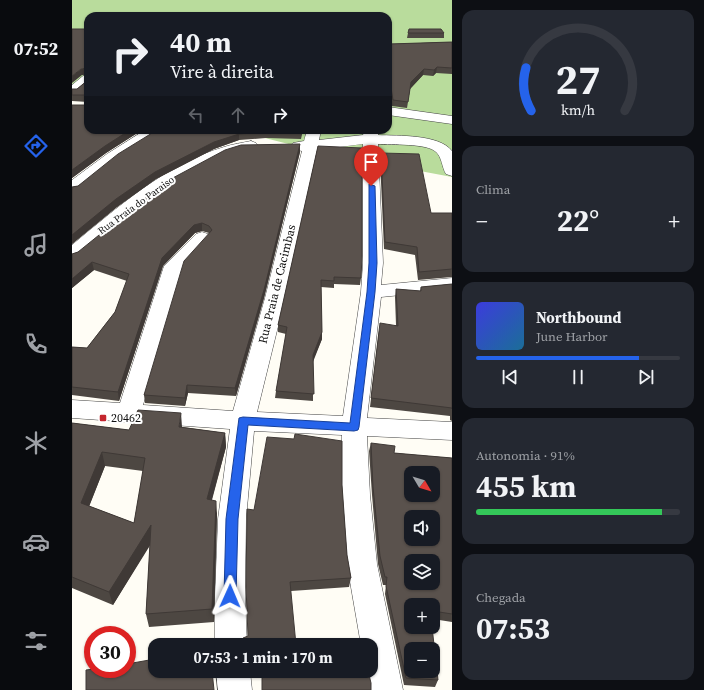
<!DOCTYPE html>
<html lang="pt">
<head>
<meta charset="utf-8">
<style>
	:root { --surface:#171b24; --page:#242831; --text:#f1f3f6; --muted:#9ea1a6; --line:#363941; --accent:#2563eb }
	body { margin:0; font-family:"Source Serif 4",serif; background:var(--page); color:var(--text); height:100vh; display:flex; flex-direction:column; font-size:15px; white-space:nowrap }
	* { box-sizing:border-box; margin:0 }
	p { font-size:13px; color:var(--muted) }
	.icon { flex:none; width:22px; height:22px; fill:none; stroke:currentColor; stroke-width:2; stroke-linecap:round; stroke-linejoin:round }
	.map { position:relative; flex:1; overflow:hidden }
	.details { display:flex; flex-direction:column; gap:10px; padding:10px; background:#0d0f14; width:252px }
	.details>* { flex:none }
	.guide { position:absolute; left:12px; top:12px; width:308px; height:122px; border-radius:12px; box-shadow:0 1px 3px #0004; background:#171b24; color:var(--text); overflow:hidden }
	.needle { width:26px; rotate:128deg }
	.controls { position:absolute; left:332px; top:466px; display:grid; gap:8px }
	.controls a { display:grid; place-items:center; width:36px; height:36px; border-radius:8px; background:var(--surface); box-shadow:0 1px 3px #0004; font-size:20px }
	.speed { position:absolute; left:12px; top:626px; display:flex; gap:8px; font-size:20px; font-weight:700; text-align:center }
	.speed>* { display:grid; place-content:center; width:52px; height:52px; border-radius:50%; background:var(--surface); box-shadow:0 1px 3px #0004; line-height:1 }
	.speed .limit { border:6px solid #d22; background:#fff; color:#111 }
	.pin { position:absolute; display:grid; place-items:center; width:34px; height:34px; color:#fff; margin:-41px -17px; border-radius:50% 50% 50% 0; rotate:-45deg; box-shadow:0 0 4px #0007 }
	.pin .icon { rotate:45deg }
	.me { position:absolute; width:44px; margin:-22px; rotate:1deg; stroke-linejoin:round; filter:drop-shadow(0 0 3px #0008) }
	.turn { display:flex; align-items:center; gap:14px; height:84px; padding:0 20px; font-size:18px }
	.turn .icon { width:52px; height:52px; stroke-width:2.5 }
	.turn b { display:block; font-size:28px; line-height:34px }
	.lanes { display:flex; align-items:center; height:38px; padding:0 20px; background:#0003; justify-content:center; gap:20px; direction:ltr }
	.lanes .off { opacity:.35 }
	.big { font-size:30px; font-weight:700; line-height:1.1 }
	.details .tile { flex:1; display:flex; flex-direction:column; justify-content:center; gap:6px; min-width:0; padding:0 14px; border-radius:12px; background:var(--page) }
	.details .dial { align-items:center; gap:0 }
	.dial svg { height:104px; overflow:visible; fill:none; stroke:var(--line); stroke-width:7; stroke-linecap:round; text-anchor:middle }
	.dial text { fill:var(--text); stroke:none }
	.song { display:flex; align-items:center; gap:12px }
	.cover { width:48px; height:48px; border-radius:6px; background:linear-gradient(135deg,hsl(240 70% 55%),hsl(200 70% 35%)) }
	.played { height:4px; border-radius:2px; background:linear-gradient(90deg,var(--accent) 80%,var(--line) 80%) }
	.keys { display:flex; justify-content:space-around; direction:ltr }
	.heat { display:flex; justify-content:space-between; align-items:center; font-size:22px; direction:ltr }
	.charge { height:6px; border-radius:3px; background:linear-gradient(90deg,#34c759 91%,var(--line) 0) }
	.trip { position:absolute; left:76px; top:638px; width:230px; height:40px; border-radius:12px; background:var(--surface); box-shadow:0 1px 3px #0004; font-weight:700; line-height:40px; text-align:center }
	main { display:flex; flex:1; min-height:0 }
	.tabs { display:flex; flex-direction:column; width:72px; justify-content:space-around; align-items:center; background:#090b0e; color:var(--muted) }
	.tabs .icon { width:28px; height:28px }
	.tabs .selected { color:var(--accent) }
	.tabs b { font-size:18px; color:var(--text) }
	.map>svg:first-child { display:block }
</style>
</head>
<body>
<main>
<nav class="tabs">
<b>07:52</b>
<svg class="icon selected" aria-label="directions" viewBox="0 0 24 24"><path d="M12 3l9 9-9 9-9-9zM9 14v-3h6M13 9l2 2-2 2"/></svg>
<svg class="icon" aria-label="music" viewBox="0 0 24 24"><path d="M9 18V5l10-2v13"/><circle cx="6" cy="18" r="3"/><circle cx="16" cy="16" r="3"/></svg>
<svg class="icon" aria-label="phone" viewBox="0 0 24 24"><path d="M5 4h4l2 5-3 2q2 4 5 5l2-3 5 2v4C11 20 4 13 5 4z"/></svg>
<svg class="icon" aria-label="climate" viewBox="0 0 24 24"><path d="M12 3v18M4 7l16 10M4 17L20 7"/></svg>
<svg class="icon" aria-label="car" viewBox="0 0 24 24"><path d="M5 17H2v-5l4-1 3-4h7l3 4 3 1v5h-3M9 17h6M6 11h13"/><circle cx="7" cy="17" r="2"/><circle cx="17" cy="17" r="2"/></svg>
<svg class="icon" aria-label="filters" viewBox="0 0 24 24"><path d="M4 7h16M4 17h16"/><circle cx="9" cy="7" r="2"/><circle cx="15" cy="17" r="2"/></svg>
</nav>
<div class="map">
<svg width="380" height="690" viewBox="0 0 380 690">
	<rect width="100%" height="100%" fill="#fffdf5"/>
	<path fill="#b9dc9c" d="M0,0H380V177L252,153L161,130H316V16H16V93L0,89Z"/>
	<g fill="none" stroke-linecap="round" stroke-linejoin="round">
		<g stroke="#444" stroke-width="1">
			<path id="street" d="M16,75V85L5,94L0,95V85L11,76Z
				M316,107L380,116V124L316,115Z
				M73,130H91L89,133L46,160L6,192L0,193V180L35,154Z
				M235,130H249L247,140L291,135L293,130H307L306,135C326,136 367,134 380,151V176L374,174C370,168 370,157 364,152C355,143 319,145 306,144L311,263L309,285L380,278V290L309,297L295,418L380,422V440L295,436L298,495L305,564L331,690H297L294,671H299V645H289L275,564L270,495V435L182,431L174,519L173,596L175,645H143V596L146,519L158,429L0,418V400L48,403L92,266L124,234L130,232L136,234L139,238L111,268L71,405L161,411L193,298L230,151L221,149L218,146L221,143L232,141ZM291,144V263L289,292L271,416L185,412L213,298L245,150Z
				M179,141L184,143L187,146L184,149C176,151 168,152 160,154C105,170 49,222 7,259L0,261V245C45,208 94,164 152,147C161,144 170,143 179,141Z
				M144,671H178L180,690H146Z"/>
		</g>
		<use href="#street" fill="#fff" fill-rule="evenodd"/>
	</g>
	<path fill="#4d4742" fill-rule="evenodd" d="M16,29V130H70L34,153L0,178V105H16V102L0,101V89H5L16,80V74L10,75Z
		M336,33H372V38H335Z
		M316,41L317,44L380,42V74L364,73L361,76L351,75L338,89L335,108L320,106L317,89L316,88Z
		M85,130H231L229,139L194,138L167,140L142,149L84,179L45,207L0,244V187L6,186Z
		M228,144V152L192,298L164,396L116,393L113,406L73,403L72,395L137,233L130,231L123,233L91,266L47,401L0,395V347L15,348L43,312L55,281L22,270L0,288V254L6,252Z
		M246,146L289,278L288,285L262,284V288L249,287L250,339L241,360V401L203,398L204,391L214,334L206,332V325Z
		M309,153L359,213H380V277L346,280L343,255L312,249L308,160Z
		M380,284V421L378,420V416L298,407L307,331L324,325L323,297L324,289L348,291L349,287Z
		M0,423L57,430L110,427L153,433L154,447L140,500L145,514L142,622L77,627L74,614L78,544L41,605L0,588ZM33,466L71,471L62,523L17,506Z
		M299,443L322,453L380,458V622L361,619V605H339L366,680L363,687L332,685L313,594L314,585H311L306,564L300,495L297,451Z
		M270,485L275,555L279,578L277,587L219,591L176,636L182,510Z
		M179,671H296L180,675Z"/>
	<path fill="#3f3936" d="M365,67L364,73L361,76L362,70Z
		M16,68V74L10,75L0,83V76L9,69Z
		M352,69L351,75L338,89L335,108L339,82Z
		M58,130H70L34,153L0,178V170L33,146Z
		M167,134V140L142,149L84,179L45,207L0,244V235L44,199L83,172L142,142Z
		M228,144V152L192,298L164,396L163,388Z
		M130,223V231L123,233L91,266L47,401L46,392L90,258L122,225Z
		M20,262L22,270L0,288V279Z
		M250,332V339L241,362V355Z
		M115,385L116,393L113,406V398Z
		M109,413L110,427H107Z
		M153,433L154,447L136,513L135,499Z
		M30,452L33,466L13,517L9,503Z
		M144,501L145,514L142,622L140,609Z
		M79,525L82,539L41,605L37,592Z"/>
	<path fill="#5a524d" stroke="#3f3936" fill-rule="evenodd" d="M0,29H16V95H0V89H5L16,80V68L9,69L0,76Z
		M337,29H369L372,33H336Z
		M316,41L317,44L380,42V68L365,67L362,70L352,69L339,82L336,102L321,100L318,82H316Z
		M16,95V130H58L33,146L0,170V105H16Z
		M85,130H230V133L194,132L167,134L142,142L83,172L44,199L0,235V187L6,186L46,154Z
		M228,144L192,290L163,388L115,385L113,398L72,395L112,261L140,230L137,226L130,223L122,225L90,258L46,392L0,387V347L15,348L43,312L57,274L20,262L0,279V254L6,252L58,210L97,180L153,150L169,145Z
		M246,146L290,148V256L289,278L262,277V281L249,280L250,332L241,355L242,394L204,391L215,327L206,325Z
		M309,153L347,154L359,213H380V269L347,272L345,247L313,242Z
		M380,284V409V408L299,398L308,323L326,326L324,289L349,291V287Z
		M66,410L109,413L107,427L153,433L135,499L144,501L140,609L74,614L79,525L37,592L0,577V423L57,430ZM30,452L73,458L62,523L9,503Z
		M223,434L270,441V485L275,555L279,578L218,582L224,645H171V638L176,636L174,587L175,509L182,510L195,437L222,439Z
		M299,443L323,446L322,453L380,458V614L361,611V605H339V627H360L366,680L334,678L314,586L315,577H313L308,556L301,487ZM339,473H361V495H339ZM339,517H361V539H339ZM339,561H361V583H339ZM339,649H361V671H339Z
		M83,659V671H140L142,690H14V670L22,669H55V664Z
		M190,671H296L299,683V690H190Z"/>
	<path fill="#2563eb" stroke="#184099" d="M297,184L303,186L305,263L303,292L287,427L286,430L282,431L176,425L166,519L164,596L162,600L158,602L154,600L152,596L154,519L167,418L171,417L278,423L295,292L297,263Z"/>
	<rect fill="#c4262e" stroke="#fff" stroke-width="1.5" x="27" y="414" width="8" height="8" rx="2"/>
	<g text-anchor="middle" dominant-baseline="central" stroke-width="4" stroke-linejoin="round" paint-order="stroke">
		<g font-size="10" fill="#111" stroke="#fff">
			<text transform="translate(64 205) rotate(-36)">Rua Praia do Paraiso</text>
		</g>
		<g font-size="12" fill="#111" stroke="#fff">
			<text transform="translate(205 284) rotate(-76)">Rua Praia de Cacimbas</text>
		</g>
		<g font-size="12" fill="#111" stroke="#fff" text-anchor="start">
			<text x="39" y="418">20462</text>
		</g>
	</g>
</svg>
<div class="controls">
<a><svg class="needle" viewBox="-14 -14 28 28"><path d="M0-13l5 13h-10z" fill="#e53935"/><path d="M0 13l5-13h-10z" fill="#9ea1a6"/></svg></a>
<a><svg class="icon" aria-label="sound" viewBox="0 0 24 24"><path d="M4 9h4l5-4v14l-5-4H4zM17 9q2 3 0 6"/></svg></a>
<a><svg class="icon" aria-label="layers" viewBox="0 0 24 24"><path d="M12 4l9 5-9 5-9-5zM3 14l9 5 9-5"/></svg></a>
<a>+</a>
<a>−</a>
</div>
<div class="speed"><div class="limit">30</div></div>
<div class="pin" style="left:299px;top:186px;background:#d93025"><svg class="icon" aria-label="arrive" viewBox="0 0 24 24"><path d="M6 21V4h12l-3 4 3 4H6"/></svg></div>
<svg class="me" style="left:158px;top:596px" viewBox="-20 -20 40 40"><path d="M0-17L14 15 0 8-14 15z" fill="#2563eb" stroke="#fff" stroke-width="4"/></svg>
<div class="trip">07:53 · 1 min · 170 m</div>
<div class="guide">
<div class="turn"><svg class="icon" aria-label="right" viewBox="0 0 24 24"><path d="M7 20v-9h11M14 6l5 5-5 5"/></svg><div><b>40 m</b>Vire à direita</div></div>
<div class="lanes"><svg class="icon off" aria-label="left" viewBox="0 0 24 24"><path d="M17 20v-9H6M10 6l-5 5 5 5"/></svg><svg class="icon off" aria-label="ahead" viewBox="0 0 24 24"><path d="M12 20V5M6 11l6-6 6 6"/></svg><svg class="icon" aria-label="right" viewBox="0 0 24 24"><path d="M7 20v-9h11M14 6l5 5-5 5"/></svg></div>
</div>
</div>
<section class="details">
<div class="tile dial"><svg viewBox="0 0 100 80">
<path d="M14 69A42 42 0 1 1 86 69"/>
<path d="M14 69A42 42 0 0 1 10 36" stroke="#2563eb"/>
<text x="50" y="56" font-size="32" font-weight="700">27</text>
<text x="50" y="72" font-size="11">km/h</text>
</svg></div>
<div class="tile"><p>Clima</p>
<div class="heat"><a>−</a><b class="big">22°</b><a>+</a></div>
</div>
<div class="tile">
<div class="song"><i class="cover"></i><div><b>Northbound</b><p>June Harbor</p></div></div>
<div class="played"></div>
<div class="keys"><svg class="icon" aria-label="previous" viewBox="0 0 24 24"><path d="M18 5L8 12l10 7zM5 5v14"/></svg><svg class="icon" aria-label="pause" viewBox="0 0 24 24"><path d="M8 5v14M16 5v14"/></svg><svg class="icon" aria-label="next" viewBox="0 0 24 24"><path d="M6 5l10 7-10 7zM19 5v14"/></svg></div>
</div>
<div class="tile"><p>Autonomia · 91%</p><b class="big">455 km</b><div class="charge"></div></div>
<div class="tile"><p>Chegada</p><b class="big">07:53</b></div>
</section>
</main>
</body>
</html>
